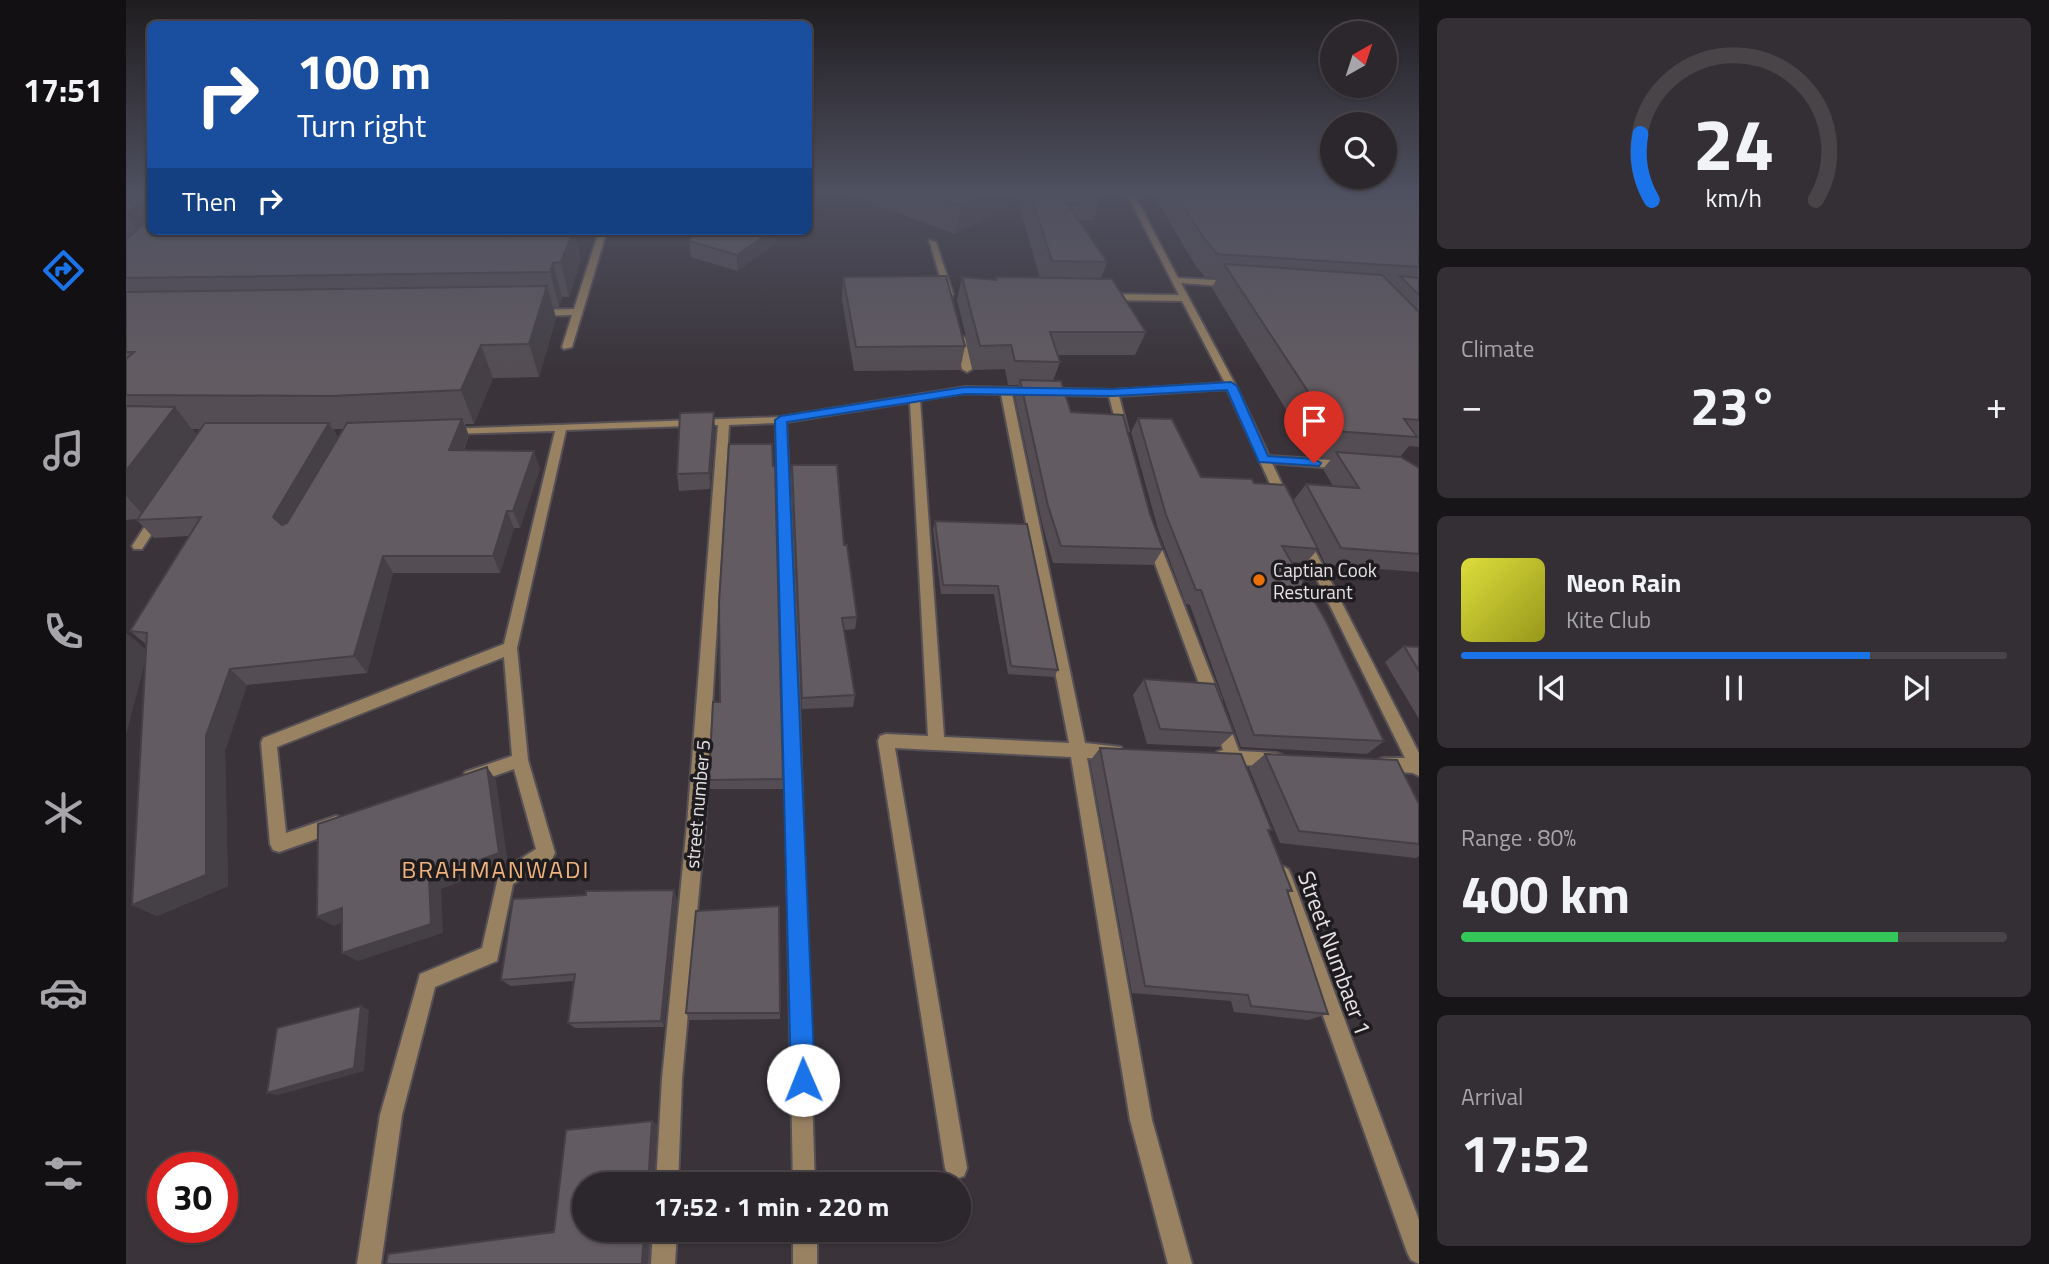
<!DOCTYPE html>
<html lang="en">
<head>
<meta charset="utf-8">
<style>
	:root { --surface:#2c272c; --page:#342f34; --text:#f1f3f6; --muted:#a6a5a9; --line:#484448; --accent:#1a73e8 }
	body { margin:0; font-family:"Titillium Web",sans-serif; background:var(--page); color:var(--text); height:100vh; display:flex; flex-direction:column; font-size:26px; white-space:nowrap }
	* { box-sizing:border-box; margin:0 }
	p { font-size:23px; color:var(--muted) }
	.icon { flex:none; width:38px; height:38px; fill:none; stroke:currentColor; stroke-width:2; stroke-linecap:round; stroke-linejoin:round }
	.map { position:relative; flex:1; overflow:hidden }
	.panel { display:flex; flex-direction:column; gap:18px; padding:18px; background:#181518; width:630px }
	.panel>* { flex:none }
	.hud { position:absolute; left:21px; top:21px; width:665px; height:214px; border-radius:10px; box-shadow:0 2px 5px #0004,0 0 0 2px var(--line); background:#1a4fa0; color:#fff; overflow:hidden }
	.needle { width:46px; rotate:39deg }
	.buttons { position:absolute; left:1194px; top:21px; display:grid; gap:14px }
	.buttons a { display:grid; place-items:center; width:77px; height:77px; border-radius:50%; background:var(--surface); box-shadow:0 2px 5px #0004,0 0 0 2px var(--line); font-size:35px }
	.speed { position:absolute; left:21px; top:1152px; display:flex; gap:14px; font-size:35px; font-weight:700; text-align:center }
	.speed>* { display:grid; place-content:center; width:91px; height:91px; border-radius:50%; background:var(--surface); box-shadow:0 2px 5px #0004,0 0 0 2px var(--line); line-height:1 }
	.speed .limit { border:10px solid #d22; background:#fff; color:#111 }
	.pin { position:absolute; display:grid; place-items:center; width:60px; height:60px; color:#fff; margin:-72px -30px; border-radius:50% 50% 50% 0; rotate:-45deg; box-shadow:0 0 7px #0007 }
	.pin .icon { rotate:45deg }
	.me { position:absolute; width:77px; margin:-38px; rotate:359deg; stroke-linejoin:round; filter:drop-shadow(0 0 5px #0008) }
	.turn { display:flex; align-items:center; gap:24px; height:147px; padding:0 35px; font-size:32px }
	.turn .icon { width:91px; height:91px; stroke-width:2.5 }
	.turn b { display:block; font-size:49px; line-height:60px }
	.then { display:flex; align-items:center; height:66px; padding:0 35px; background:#0003; gap:14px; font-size:26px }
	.big { font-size:52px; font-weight:700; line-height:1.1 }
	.panel .widget { flex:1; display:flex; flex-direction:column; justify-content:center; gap:10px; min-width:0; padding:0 24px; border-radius:10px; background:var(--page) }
	.panel .dial { align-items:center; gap:0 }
	.dial svg { height:182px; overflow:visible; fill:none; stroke:var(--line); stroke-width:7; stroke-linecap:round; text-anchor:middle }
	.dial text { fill:var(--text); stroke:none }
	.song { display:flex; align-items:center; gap:21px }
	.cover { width:84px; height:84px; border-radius:10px; background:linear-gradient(135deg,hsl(60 70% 55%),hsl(60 70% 35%)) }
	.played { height:7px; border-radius:4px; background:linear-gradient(90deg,var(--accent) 75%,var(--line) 75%) }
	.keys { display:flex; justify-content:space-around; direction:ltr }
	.heat { display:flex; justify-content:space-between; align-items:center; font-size:38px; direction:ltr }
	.charge { height:10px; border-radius:5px; background:linear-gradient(90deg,#34c759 80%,var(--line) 0) }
	.trip { position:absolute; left:446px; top:1172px; width:399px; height:70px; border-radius:35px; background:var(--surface); box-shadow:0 2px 5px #0004,0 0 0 2px var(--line); font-weight:700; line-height:70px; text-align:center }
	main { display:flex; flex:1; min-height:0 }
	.dock { display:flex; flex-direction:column; width:126px; justify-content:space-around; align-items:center; background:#121012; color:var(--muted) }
	.dock .icon { width:49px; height:49px }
	.dock .current { color:var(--accent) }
	.dock b { font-size:32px; color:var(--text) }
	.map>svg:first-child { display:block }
</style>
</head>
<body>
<main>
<nav class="dock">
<b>17:51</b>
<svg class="icon current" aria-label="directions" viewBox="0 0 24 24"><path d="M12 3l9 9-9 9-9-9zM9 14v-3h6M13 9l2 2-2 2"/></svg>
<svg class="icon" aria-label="music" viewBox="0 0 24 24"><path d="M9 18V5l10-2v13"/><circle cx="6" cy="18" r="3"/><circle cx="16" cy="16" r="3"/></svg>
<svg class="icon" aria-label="phone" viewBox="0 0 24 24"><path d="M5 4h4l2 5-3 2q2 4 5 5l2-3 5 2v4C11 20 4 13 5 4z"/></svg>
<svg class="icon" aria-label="climate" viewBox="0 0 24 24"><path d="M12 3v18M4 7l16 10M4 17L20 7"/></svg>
<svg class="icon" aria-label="car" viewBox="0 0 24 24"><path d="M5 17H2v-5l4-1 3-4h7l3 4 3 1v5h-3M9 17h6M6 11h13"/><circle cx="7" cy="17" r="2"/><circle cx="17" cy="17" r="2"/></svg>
<svg class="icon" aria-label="filters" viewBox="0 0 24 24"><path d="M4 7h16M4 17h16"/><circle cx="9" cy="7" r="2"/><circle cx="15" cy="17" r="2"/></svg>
</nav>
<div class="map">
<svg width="1293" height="1264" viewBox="0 0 1293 1264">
	<rect width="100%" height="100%" fill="#3a343a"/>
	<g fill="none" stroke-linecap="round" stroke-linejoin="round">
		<g stroke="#565056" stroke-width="4">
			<path id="lane" d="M473,231H481L446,347L438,349L436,347L446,315L411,316L406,313L411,310L448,309Z"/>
		</g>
		<g stroke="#565056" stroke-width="4">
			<path id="street" d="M1000,192H1007L1052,278L1107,281L1111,284L1107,287L1055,283L1110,386L1143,456L1218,461L1224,465L1218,469L1146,463L1163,499L1157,503L1151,499L1101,389L993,396L1002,431L997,434L992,431L983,396L886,394L959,743L995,747L997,752L995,757L989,759L961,758L1026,1120L1066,1264H1042L1004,1120L945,757L769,748L841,1168L838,1176L830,1179L822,1176L819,1168L752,741L754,736L760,734L802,736L784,402L660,422L671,645L689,1185H667L657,645L650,423L603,425L579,824L556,1079L552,1185H530L536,1079L561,824L592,425L440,430L391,648L402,760L429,853L426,859L387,884L371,961L309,987L276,1115L255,1264H231L254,1115L294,974L356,948L373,873L410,849L388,769L345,784L339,782L337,777L339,772L386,756L378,657L151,747L160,833L210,816L216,818L219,824L216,830L153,852L147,850L144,844L135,743L137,738L378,644L429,431L322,434L318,433V429L655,417L839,387L987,390L1099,383L1056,301L979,300L975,297L979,294L1053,295ZM839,393L875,394L943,743L818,737L794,400Z
				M803,240L810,242L827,294L826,296L819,294Z
				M834,335L839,338L846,369L841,372L836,369L829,338Z
				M31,513L37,517L16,549H8L6,546L8,543L27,514Z
				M1026,535L1032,539L1095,700L1092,705L1087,706L1082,705L1079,700L1020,539Z
				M1177,535L1183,539L1293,753V776L1287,773L1252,770L1250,765L1252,760L1258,758H1279L1171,539Z
				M1095,715L1100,717L1113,751L1150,753L1156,755L1158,760L1156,765L1150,767L1119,765L1117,771L1111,773L1105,771L1102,764L1091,762L1089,757L1091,752L1097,750L1087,722L1090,717Z
				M1156,866L1162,869L1165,875L1293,1220V1264L1285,1260L1281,1252L1147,875L1150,869Z
				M527,1230H551L549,1264H525Z
				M667,1230H691V1264H667Z"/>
		</g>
		<use href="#lane" fill="#988262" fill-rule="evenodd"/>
		<use href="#street" fill="#988262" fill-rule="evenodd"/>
	</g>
	<path fill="#544e54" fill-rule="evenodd" d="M0,192H24V231L455,259L443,297H436L433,307H427L430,318L413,377L367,378L348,424H339L343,436L338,450L414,468L394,528H388L374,573H267L241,673L121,685L99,751L102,886L31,916L6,905L20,657L0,633L20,650L21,645L4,631L63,536L28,538L11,520L12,519L0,520ZM66,429H75L71,435ZM207,429H217L212,438Z
		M720,192H975L976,193L967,220H953L981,262L975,279L1020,332L1009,355H932L934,362L927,381L945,412L1024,514L1037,549L1027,565L927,563L916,523L889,397L893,385H882L879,369L848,370L831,300L836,277L870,280L914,278L892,202L829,234L720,194Z
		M1026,192H1293V447L1283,446L1274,457L1293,468V572L1200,565L1192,549L1180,563L1165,562L1258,741L1241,754L1115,747L1064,605L1060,604L1032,529L1005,432L1012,418L1075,477L1128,483L1167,501L1180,484L1207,486L1197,469L1206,458L1189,457L1086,288L1091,278L1079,277L1069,265Z
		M563,241L650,243L611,271L565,257Z
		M717,277L839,346L834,370L728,371L716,300Z
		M589,429L584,489L553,491L551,474Z
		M666,465L718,545L731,617L729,629L718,630L729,695L727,707L676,709L665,478Z
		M809,521L901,524L932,670L928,677L882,674L868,594H815L807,529Z
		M1278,646L1293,647V719L1259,662Z
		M1018,679L1108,733L1093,747L1021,744L1007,695Z
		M974,748L1146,830L1143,832L1166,891L1162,893L1202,1014L1182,1020L1108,1012L1105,1001L1006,993L964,761Z
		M1139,754L1293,804V856L1290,858L1154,843L1123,768Z
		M657,779V789H584L583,780Z
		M460,895L551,899L538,1027L449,1028L442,1023L447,981L385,986L375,980Z
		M560,1013H654V1019L564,1020Z
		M531,1124L523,1264H260L262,1254L280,1251L428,1231Z"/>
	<path fill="#454045" d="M864,192H894L892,202L829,234L835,206Z
		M22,197L24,201V214H18L24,223L23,247L1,214Z
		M447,231H449L455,259L443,297L435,262Z
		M646,231H650V243L611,271V255Z
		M427,263L436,297L433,307L424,272Z
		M421,286L430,318L413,377L403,344Z
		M355,345L367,378L348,424L335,390Z
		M49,407L75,441L21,519L0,496V471Z
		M588,412L589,429L584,489L583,473Z
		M336,419L343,436L330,467L323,450Z
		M203,423L213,441L160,535L147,517Z
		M408,451L414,468L394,528L387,511Z
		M381,511L388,528L374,573L367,556Z
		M257,556L267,573L241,673L228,656Z
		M0,633L22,651L0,735Z
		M104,669L121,685L99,751L102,886L31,916L6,905L80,736Z
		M361,767L370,780L382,864L315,889L317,933L232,961L216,953L303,879Z
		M548,890L551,899L538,1027L535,1021Z
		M216,908L231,918L207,926L191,917Z
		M235,1006L243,1010L238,1071L152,1095L141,1093Z
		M526,1121L531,1124L527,1185H522Z
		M524,1230L522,1264H516L518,1232Z"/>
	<path fill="#625b62" stroke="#454045" stroke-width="2" d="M0,192H24V197H22L0,214Z
		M793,192H864L835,206Z
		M904,192H975L976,193L953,192L958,203H941L981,262L926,261Z
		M1048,192H1293V267L1091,254L1080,241Z
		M24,209V214H18Z
		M24,219V231H447L435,262L427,263L424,272L0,278V239Z
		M564,231H646L611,255L563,241Z
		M1098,264L1256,275L1293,312V420L1278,419L1291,437L1208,431Z
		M820,276L839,346L730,347L717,277Z
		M1274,276L1293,278V295Z
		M836,277L870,280V277L986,279L1020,332H924L934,362L889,361L885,345L854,346Z
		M421,286L403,344L355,345L335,390L206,396L0,395V359L8,352H0V292Z
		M894,380L935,381L945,412L997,415L1024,514L1037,549L935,546L922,506Z
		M0,406L49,407L0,471Z
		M588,412L583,473L551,474L554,413Z
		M1012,418L1046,419L1075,477L1126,479L1128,483L1159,485L1192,549L1156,546L1200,621L1258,741L1128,735L1075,590H1070L1040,515Z
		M336,419L323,450L408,451L387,511H381L367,556H257L228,656L104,669L80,736V875L6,905L21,633L4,631L75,517L11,520L79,423H203L147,517L156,525L161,523L221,423Z
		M603,444H646L647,466H649L657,779L583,780L587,702H594L593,603Z
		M1210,452L1275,457L1293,468V554L1215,548L1180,484L1233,488Z
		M666,465H711L718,545H721L731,617L716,618L729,695L676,698Z
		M809,521L901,524L932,670L885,666L872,586L817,585Z
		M1278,646L1293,647V671Z
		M1018,679L1089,684L1108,733L1034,729Z
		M974,748L1115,754L1146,830H1142L1166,891L1161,890L1202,1014L1125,1006L1122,995L1019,986Z
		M1139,754L1271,760L1293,804V844L1173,831Z
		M361,767L373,853L303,879L305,924L216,953V908L191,917L192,824Z
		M548,890L535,1021L442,1023L449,974L375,980L387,899L460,895V891Z
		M653,906L654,1013H560L570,911Z
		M235,1006L228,1068L141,1093L151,1028Z
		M526,1121L522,1185H458V1230H527L518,1232L516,1264H260L262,1254L428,1232L440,1130Z"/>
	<linearGradient id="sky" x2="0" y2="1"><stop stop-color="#201d20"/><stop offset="0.52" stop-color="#4f5060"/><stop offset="1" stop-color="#4f5060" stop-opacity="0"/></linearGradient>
	<rect width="1293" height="369" fill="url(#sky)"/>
	<path fill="#1a73e8" stroke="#114b97" stroke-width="2" d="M1105,382L1111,386L1142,456L1188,459L1195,463L1193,466L1133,462L1101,390L987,396L839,394L661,422L689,1080L685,1088L677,1092L668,1088L665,1080L649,420L655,416L839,387L987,389Z"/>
	<circle fill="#e8710a" stroke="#1f1c1f" stroke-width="2.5" cx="1133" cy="580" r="7"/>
	<g text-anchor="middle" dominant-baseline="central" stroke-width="7" stroke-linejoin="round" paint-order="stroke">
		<g font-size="19" fill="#e6e2e6" stroke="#1f1c1f" text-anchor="start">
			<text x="1147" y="569">Captian Cook<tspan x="1147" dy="22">Resturant</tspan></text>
		</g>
		<g font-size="19" fill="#e6e2e6" stroke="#1f1c1f">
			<text transform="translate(571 804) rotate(-85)">street number 5</text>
		</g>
		<g font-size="23" fill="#e6e2e6" stroke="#1f1c1f">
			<text transform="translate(1209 953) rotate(70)">Street Numbaer 1</text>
		</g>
		<g font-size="24" letter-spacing="2" fill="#f1b37e" stroke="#1f1c1f">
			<text x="370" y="869">BRAHMANWADI</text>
		</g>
	</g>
</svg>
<div class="buttons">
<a><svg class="needle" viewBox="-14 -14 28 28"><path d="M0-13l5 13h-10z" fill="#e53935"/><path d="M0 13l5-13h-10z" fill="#a6a5a9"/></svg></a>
<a><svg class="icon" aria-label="search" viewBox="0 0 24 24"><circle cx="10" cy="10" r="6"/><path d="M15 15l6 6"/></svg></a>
</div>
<div class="speed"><div class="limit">30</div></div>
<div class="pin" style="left:1188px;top:463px;background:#d93025"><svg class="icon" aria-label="arrive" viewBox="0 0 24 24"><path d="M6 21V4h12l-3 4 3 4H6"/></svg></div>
<svg class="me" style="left:677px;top:1080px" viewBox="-20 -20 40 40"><circle r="19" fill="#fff"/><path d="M0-13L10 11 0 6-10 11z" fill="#1a73e8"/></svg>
<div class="trip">17:52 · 1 min · 220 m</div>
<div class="hud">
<div class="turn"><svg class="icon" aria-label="right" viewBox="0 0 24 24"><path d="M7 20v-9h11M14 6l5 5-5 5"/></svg><div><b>100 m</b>Turn right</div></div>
<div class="then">Then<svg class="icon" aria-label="right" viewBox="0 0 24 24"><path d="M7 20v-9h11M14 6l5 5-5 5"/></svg></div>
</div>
</div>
<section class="panel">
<div class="widget dial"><svg viewBox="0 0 100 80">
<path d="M14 69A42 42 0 1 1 86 69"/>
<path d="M14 69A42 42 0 0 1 9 40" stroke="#1a73e8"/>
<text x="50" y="56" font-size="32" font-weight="700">24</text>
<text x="50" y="72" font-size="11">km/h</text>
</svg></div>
<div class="widget"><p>Climate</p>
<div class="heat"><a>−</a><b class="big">23°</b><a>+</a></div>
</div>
<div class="widget">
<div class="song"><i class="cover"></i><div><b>Neon Rain</b><p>Kite Club</p></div></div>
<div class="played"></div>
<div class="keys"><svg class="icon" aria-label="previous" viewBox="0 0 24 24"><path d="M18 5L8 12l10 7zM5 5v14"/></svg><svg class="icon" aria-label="pause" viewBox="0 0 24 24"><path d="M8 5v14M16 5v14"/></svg><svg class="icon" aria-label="next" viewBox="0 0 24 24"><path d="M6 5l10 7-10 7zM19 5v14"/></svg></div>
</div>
<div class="widget"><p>Range · 80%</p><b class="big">400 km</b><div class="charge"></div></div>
<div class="widget"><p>Arrival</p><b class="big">17:52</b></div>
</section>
</main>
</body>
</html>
